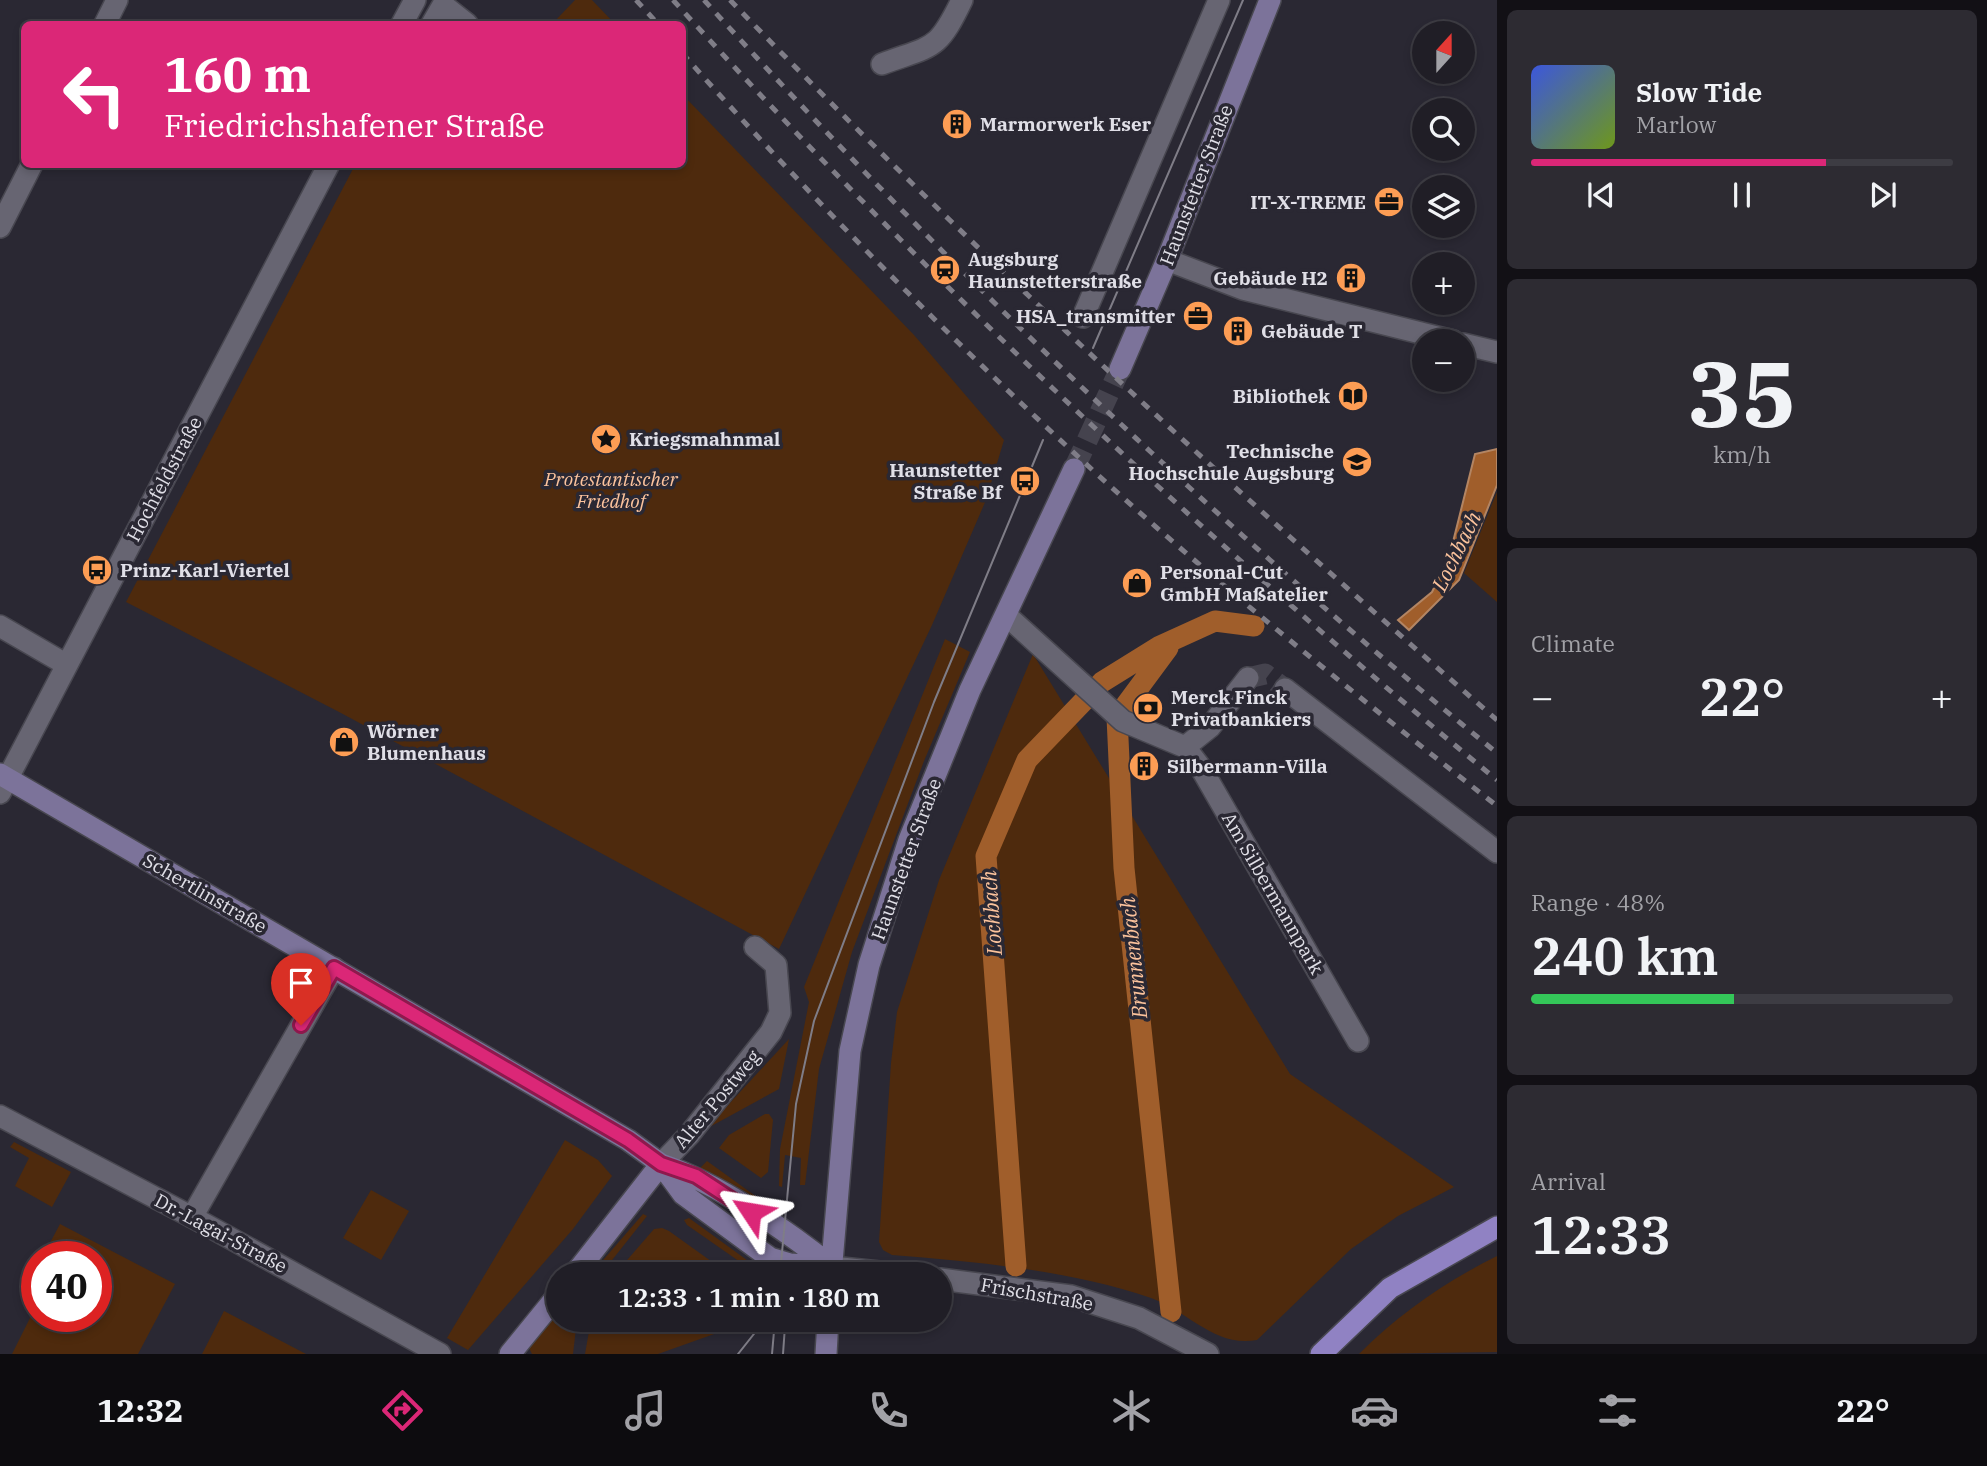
<!DOCTYPE html>
<html lang="en">
<head>
<meta charset="utf-8">
<style>
	:root { --surface:#201e26; --page:#2d2b32; --text:#f1f3f6; --muted:#a2a2a7; --line:#3d3c43; --accent:#db2777 }
	body { margin:0; font-family:"IBM Plex Serif",serif; background:var(--page); color:var(--text); height:100vh; display:flex; flex-direction:column; font-size:26px; white-space:nowrap }
	* { box-sizing:border-box; margin:0 }
	p { font-size:23px; color:var(--muted) }
	.icon { flex:none; width:38px; height:38px; fill:none; stroke:currentColor; stroke-width:2; stroke-linecap:round; stroke-linejoin:round }
	.map { position:relative; flex:1; overflow:hidden }
	.panel { display:flex; flex-direction:column; gap:10px; padding:10px; background:#121015; width:490px }
	.panel>* { flex:none }
	.banner { position:absolute; left:21px; top:21px; width:665px; height:147px; border-radius:10px; box-shadow:0 4px 10px #0003,0 0 0 2px var(--line); background:#db2777; color:#fff; overflow:hidden }
	.needle { width:46px; rotate:21deg }
	.fabs { position:absolute; left:1412px; top:21px; display:grid; gap:14px }
	.fabs a { display:grid; place-items:center; width:63px; height:63px; border-radius:50%; background:var(--surface); box-shadow:0 4px 10px #0003,0 0 0 2px var(--line); font-size:35px }
	.speed { position:absolute; left:21px; top:1241px; display:flex; gap:14px; font-size:35px; font-weight:700; text-align:center }
	.speed>* { display:grid; place-content:center; width:91px; height:91px; border-radius:50%; background:var(--surface); box-shadow:0 4px 10px #0003,0 0 0 2px var(--line); line-height:1 }
	.speed .limit { border:10px solid #d22; background:#fff; color:#111 }
	.pin { position:absolute; display:grid; place-items:center; width:60px; height:60px; color:#fff; margin:-72px -30px; border-radius:50% 50% 50% 0; rotate:-45deg; box-shadow:0 0 7px #0007 }
	.pin .icon { rotate:45deg }
	.me { position:absolute; width:77px; margin:-38px; rotate:303deg; stroke-linejoin:round; filter:drop-shadow(0 0 5px #0008) }
	.turn { display:flex; align-items:center; gap:24px; height:147px; padding:0 28px; font-size:32px }
	.turn .icon { width:91px; height:91px; stroke-width:2.5 }
	.turn b { display:block; font-size:49px; line-height:60px }
	.big { font-size:52px; font-weight:600; line-height:1.1 }
	.panel .tile { flex:1; display:flex; flex-direction:column; justify-content:center; gap:10px; min-width:0; padding:0 24px; border-radius:10px; background:var(--page) }
	.panel .dial { align-items:center; gap:0 }
	.dial b { font-size:91px; line-height:1 }
	.song { display:flex; align-items:center; gap:21px }
	.cover { width:84px; height:84px; border-radius:10px; background:linear-gradient(135deg,hsl(230 70% 55%),hsl(80 70% 35%)) }
	.played { height:7px; border-radius:4px; background:linear-gradient(90deg,var(--accent) 70%,var(--line) 70%) }
	.keys { display:flex; justify-content:space-around; direction:ltr }
	.heat { display:flex; justify-content:space-between; align-items:center; font-size:38px; direction:ltr }
	.charge { height:10px; border-radius:5px; background:linear-gradient(90deg,#34c759 48%,var(--line) 0) }
	.trip { position:absolute; left:546px; top:1262px; width:406px; height:70px; border-radius:35px; background:var(--surface); box-shadow:0 4px 10px #0003,0 0 0 2px var(--line); font-weight:600; line-height:70px; text-align:center }
	.tabs { display:flex; height:112px; justify-content:space-around; align-items:center; background:#0d0c0f; color:var(--muted) }
	.tabs .icon { width:49px; height:49px }
	.tabs .on { color:var(--accent) }
	.tabs b { font-size:32px; color:var(--text) }
	main { display:flex; flex:1; min-height:0 }
	.map>svg:first-child { display:block }
</style>
</head>
<body>
<main>
<div class="map">
<svg width="1497" height="1354" viewBox="0 0 1497 1354">
	<rect width="100%" height="100%" fill="#2a2833"/>
	<path fill="#4e2a0d" d="M575,0H592L615,24H552Z
		M683,95L914,335L1004,440L986,500L932,625L779,949L341,713L126,602L355,165L682,164Z
		M1497,492V602L1464,573Z
		M945,639L970,652L924,761L852,952L819,1069L805,1185H800L801,1158L785,1155L782,1187L779,1186L780,1149L809,1002L804,987Z
		M1033,654L1290,1074L1454,1187L1398,1216L1351,1249L1257,1340C1215,1348 1188,1311 1151,1298C1069,1270 978,1262 892,1255L883,1250L879,1242L891,1063L897,1012L939,880Z
		M789,1039L779,1089L706,1129Z
		M765,1114H769L773,1120L768,1172L761,1178L719,1148L729,1135Z
		M565,1140L598,1160L612,1176L573,1229L468,1350L447,1338Z
		M14,1142L71,1172L52,1207L15,1186L29,1158L10,1147Z
		M707,1161L761,1200L765,1205L763,1213L700,1168Z
		M371,1190L409,1211L381,1260L343,1238Z
		M643,1214L647,1216L601,1274H591Z
		M689,1218L762,1271L756,1273L687,1225L684,1220Z
		M60,1224L175,1284L138,1354H12L37,1304V1316H96V1256H43Z
		M662,1228L669,1231L729,1274H615L654,1229Z
		M1497,1256V1352L1359,1354C1400,1313 1445,1282 1497,1256Z
		M224,1311L306,1354H202Z
		M558,1313V1320H577L573,1354H532L529,1348Z
		M591,1320H735L717,1333L658,1354H585Z"/>
	<path fill="#a05e2b" stroke="#b38563" stroke-width="2" d="M1497,449V485L1459,580L1409,630L1398,620L1432,592L1449,558L1475,454Z"/>
	<g fill="none" stroke-linecap="round" stroke-linejoin="round">
		<path stroke="#a05e2b" stroke-width="21" d="M1168,648L1117,717L1124,868L1171,1312
			M1016,1266L986,856L1027,760L1102,682L1160,646L1215,621L1254,626"/>
		<path stroke="#45434e" stroke-width="21" stroke-dasharray="21 10" stroke-linecap="butt" d="M1248,678L1265,674L1285,689"/>
		<path stroke="#45434e" stroke-width="21" stroke-dasharray="21 10" stroke-linecap="butt" d="M1074,469L1120,369"/>
		<g stroke="#484750" stroke-width="24">
			<path id="street" d="M105,24L117,0
				M402,24L415,0
				M432,24L443,5L467,24
				M882,64C933,45 937,52 962,0
				M0,227L32,164
				M1167,260L1243,289L1453,341
				M1083,317L1219,0
				M1463,344L1497,352
				M1006,615L1123,721L1185,747L1201,768L1358,1041
				M0,626L67,665
				M1285,689L1497,852
				M1185,747L1210,727L1248,678
				M0,793L329,164
				M0,1116L192,1217L440,1354
				M661,1164L689,1135L771,1032L780,1013L776,965L755,947
				M192,1217L334,968
				M832,1267L898,1274
				M940,1279L1071,1296L1139,1318L1208,1354"/>
		</g>
		<g stroke="#484750" stroke-width="24">
			<path id="secondary" d="M1120,369L1167,260L1270,0
				M0,774L628,1140L661,1164L683,1194L770,1258L790,1264L832,1267
				M661,1164C717,1183 785,1229 832,1267
				M575,1274L661,1164
				M831,1274L850,1051L869,965L909,840L970,690L1074,469
				M510,1354L558,1295
				M826,1354L828,1320"/>
		</g>
		<g stroke="#484750" stroke-width="24">
			<path id="primary" d="M1321,1354L1390,1288L1497,1227"/>
		</g>
		<use href="#street" stroke="#676572" stroke-width="21"/>
		<use href="#secondary" stroke="#7c739a" stroke-width="21"/>
		<use href="#primary" stroke="#9082c3" stroke-width="21"/>
		<path stroke="#7f7d87" stroke-width="2" d="M1093,348L1243,0
			M780,1274L796,1104L814,1021L934,702L1043,440
			M738,1354L765,1320
			M772,1354L775,1320
			M783,1354L785,1326"/>
		<path stroke="#7f7d87" stroke-width="5" stroke-dasharray="9 9" stroke-linecap="butt" d="M636,0L658,24
			M673,0C927,281 1204,539 1497,780
			M704,0C949,271 1214,522 1497,753
			M730,0C974,253 1232,489 1497,720
			M682,53C817,205 960,349 1110,486C1234,598 1366,703 1497,806"/>
	</g>
	<g fill="none" stroke-linecap="round" stroke-linejoin="round">
		<g stroke="#8e194d" stroke-width="18">
			<path id="route" d="M301,1025L334,968L628,1140L661,1164L696,1176L751,1212"/>
		</g>
		<use href="#route" stroke="#db2777" stroke-width="12"/>
	</g>
	<defs>
		<g id="building-disc" transform="scale(1.575)"><circle r="9.5" fill="#fd9d54" stroke="#2a2833"/><path d="M-4-6H4V6H1V3H-1V6H-4ZM-2.5-4.3h1.7v1.8h-1.7ZM.8-4.3h1.7v1.8H.8ZM-2.5-1h1.7V.8h-1.7ZM.8-1h1.7V.8H.8Z" fill="#111"/></g>
		<g id="office-disc" transform="scale(1.575)"><circle r="9.5" fill="#fd9d54" stroke="#2a2833"/><path d="M-6-3h4V-5.5h4V-3h4V5H-6ZM-1-4.5V-3h2v-1.5ZM-6 0V1H6V0Z" fill="#111"/></g>
		<g id="station-disc" transform="scale(1.575)"><circle r="9.5" fill="#fd9d54" stroke="#2a2833"/><path d="M-3-6H3Q5-6 5-4V2Q5 4 3 4L4.5 6H3L1.5 4h-3L-3 6H-4.5L-3 4Q-5 4-5 2V-4Q-5-6-3-6ZM-3.5-4v3h7v-3ZM-3.5 1v1.5H-2V1ZM2 1v1.5H3.5V1Z" fill="#111"/></g>
		<g id="library-disc" transform="scale(1.575)"><circle r="9.5" fill="#fd9d54" stroke="#2a2833"/><path d="M-6-4Q-3-5.5-.7-3.5V5Q-3 3-6 4ZM6-4Q3-5.5 .7-3.5V5Q3 3 6 4Z" fill="#111"/></g>
		<g id="sight-disc" transform="scale(1.575)"><circle r="9.5" fill="#fd9d54" stroke="#2a2833"/><path d="M0-6L1.8-2.2L6-1.7L2.9 1.2L3.7 5.4L0 3.3L-3.7 5.4L-2.9 1.2L-6-1.7L-1.8-2.2Z" fill="#111"/></g>
		<g id="university-disc" transform="scale(1.575)"><circle r="9.5" fill="#fd9d54" stroke="#2a2833"/><path d="M0-5L7-2L0 1L-7-2ZM-4 1L0 2.5L4 1V4Q0 6-4 4Z" fill="#111"/></g>
		<g id="bus-disc" transform="scale(1.575)"><circle r="9.5" fill="#fd9d54" stroke="#2a2833"/><path d="M-5-6H5V4H4V6H2V4H-2V6H-4V4H-5ZM-3.5-4V0h7V-4ZM-3.5 1.2v1.5H-2V1.2ZM2 1.2v1.5H3.5V1.2Z" fill="#111"/></g>
		<g id="shop-disc" transform="scale(1.575)"><circle r="9.5" fill="#fd9d54" stroke="#2a2833"/><path d="M-5-2.5h2.3a2.7 3.5 0 0 1 5.4 0H5L5.5 6h-11ZM-1.5-2.5h3a1.5 2.3 0 0 0-3 0Z" fill="#111"/></g>
		<g id="bank-disc" transform="scale(1.575)"><circle r="9.5" fill="#fd9d54" stroke="#2a2833"/><path d="M-6-4H6V4H-6ZM0-2.3a2.3 2.3 0 1 0 0 4.6a2.3 2.3 0 1 0 0-4.6Z" fill="#111"/></g>
	</defs>
	<g fill-rule="evenodd">
		<use href="#building-disc" x="957" y="124"/>
		<use href="#office-disc" x="1389" y="202"/>
		<use href="#station-disc" x="945" y="270"/>
		<use href="#building-disc" x="1351" y="278"/>
		<use href="#office-disc" x="1198" y="316"/>
		<use href="#building-disc" x="1238" y="331"/>
		<use href="#library-disc" x="1353" y="396"/>
		<use href="#sight-disc" x="606" y="439"/>
		<use href="#university-disc" x="1357" y="462"/>
		<use href="#bus-disc" x="1025" y="481"/>
		<use href="#bus-disc" x="97" y="570"/>
		<use href="#shop-disc" x="1137" y="583"/>
		<use href="#bank-disc" x="1148" y="708"/>
		<use href="#shop-disc" x="344" y="742"/>
		<use href="#building-disc" x="1144" y="766"/>
	</g>
	<g text-anchor="middle" dominant-baseline="central" stroke-width="7" stroke-linejoin="round" paint-order="stroke">
		<g font-size="19" font-weight="bold" fill="#e0dfe7" stroke="#2a2833" text-anchor="start">
			<text x="980" y="124">Marmorwerk Eser</text>
			<text x="1366" y="202" text-anchor="end">IT-X-TREME</text>
			<text x="968" y="259">Augsburg<tspan x="968" dy="22">Haunstetterstraße</tspan></text>
			<text x="1328" y="278" text-anchor="end">Gebäude H2</text>
			<text x="1175" y="316" text-anchor="end">HSA_transmitter</text>
			<text x="1261" y="331">Gebäude T</text>
			<text x="1330" y="396" text-anchor="end">Bibliothek</text>
			<text x="629" y="439">Kriegsmahnmal</text>
			<text x="1334" y="451" text-anchor="end">Technische<tspan x="1334" dy="22">Hochschule Augsburg</tspan></text>
			<text x="1002" y="470" text-anchor="end">Haunstetter<tspan x="1002" dy="22">Straße Bf</tspan></text>
			<text x="120" y="570">Prinz-Karl-Viertel</text>
			<text x="1160" y="572">Personal-Cut<tspan x="1160" dy="22">GmbH Maßatelier</tspan></text>
			<text x="1171" y="697">Merck Finck<tspan x="1171" dy="22">Privatbankiers</tspan></text>
			<text x="367" y="731">Wörner<tspan x="367" dy="22">Blumenhaus</tspan></text>
			<text x="1167" y="766">Silbermann-Villa</text>
		</g>
		<g font-size="19" fill="#e0dfe7" stroke="#2a2833">
			<text transform="translate(1196 185) rotate(-69)">Haunstetter Straße</text>
			<text transform="translate(164 479) rotate(-62)">Hochfeldstraße</text>
			<text transform="translate(906 859) rotate(-70)">Haunstetter Straße</text>
			<text transform="translate(205 893) rotate(30)">Schertlinstraße</text>
			<text transform="translate(1273 893) rotate(60)">Am Silbermannpark</text>
			<text transform="translate(717 1099) rotate(-50)">Alter Postweg</text>
			<text transform="translate(221 1233) rotate(28)">Dr.-Lagai-Straße</text>
			<text transform="translate(1037 1294) rotate(10)">Frischstraße</text>
		</g>
		<g font-size="19" font-style="italic" fill="#fcc39d" stroke="#2a2833">
			<text x="611" y="479">Protestantischer<tspan x="611" dy="22">Friedhof</tspan></text>
		</g>
		<g font-size="21" font-style="italic" fill="#fcc39c" stroke="#2a2833">
			<text transform="translate(1456 551) rotate(-64)">Lochbach</text>
			<text transform="translate(991 913) rotate(-94)">Lochbach</text>
			<text transform="translate(1133 958) rotate(-96)">Brunnenbach</text>
		</g>
	</g>
</svg>
<div class="fabs">
<a><svg class="needle" viewBox="-14 -14 28 28"><path d="M0-13l5 13h-10z" fill="#e53935"/><path d="M0 13l5-13h-10z" fill="#a2a2a7"/></svg></a>
<a><svg class="icon" aria-label="search" viewBox="0 0 24 24"><circle cx="10" cy="10" r="6"/><path d="M15 15l6 6"/></svg></a>
<a><svg class="icon" aria-label="layers" viewBox="0 0 24 24"><path d="M12 4l9 5-9 5-9-5zM3 14l9 5 9-5"/></svg></a>
<a>+</a>
<a>−</a>
</div>
<div class="speed"><div class="limit">40</div></div>
<div class="pin" style="left:301px;top:1025px;background:#d93025"><svg class="icon" aria-label="arrive" viewBox="0 0 24 24"><path d="M6 21V4h12l-3 4 3 4H6"/></svg></div>
<svg class="me" style="left:751px;top:1212px" viewBox="-20 -20 40 40"><path d="M0-17L14 15 0 8-14 15z" fill="#db2777" stroke="#fff" stroke-width="4"/></svg>
<div class="trip">12:33 · 1 min · 180 m</div>
<div class="banner">
<div class="turn"><svg class="icon" aria-label="left" viewBox="0 0 24 24"><path d="M17 20v-9H6M10 6l-5 5 5 5"/></svg><div><b>160 m</b>Friedrichshafener Straße</div></div>
</div>
</div>
<section class="panel">
<div class="tile">
<div class="song"><i class="cover"></i><div><b>Slow Tide</b><p>Marlow</p></div></div>
<div class="played"></div>
<div class="keys"><svg class="icon" aria-label="previous" viewBox="0 0 24 24"><path d="M18 5L8 12l10 7zM5 5v14"/></svg><svg class="icon" aria-label="pause" viewBox="0 0 24 24"><path d="M8 5v14M16 5v14"/></svg><svg class="icon" aria-label="next" viewBox="0 0 24 24"><path d="M6 5l10 7-10 7zM19 5v14"/></svg></div>
</div>
<div class="tile dial"><b>35</b><p>km/h</p></div>
<div class="tile"><p>Climate</p>
<div class="heat"><a>−</a><b class="big">22°</b><a>+</a></div>
</div>
<div class="tile"><p>Range · 48%</p><b class="big">240 km</b><div class="charge"></div></div>
<div class="tile"><p>Arrival</p><b class="big">12:33</b></div>
</section>
</main>
<nav class="tabs">
<b>12:32</b>
<svg class="icon on" aria-label="directions" viewBox="0 0 24 24"><path d="M12 3l9 9-9 9-9-9zM9 14v-3h6M13 9l2 2-2 2"/></svg>
<svg class="icon" aria-label="music" viewBox="0 0 24 24"><path d="M9 18V5l10-2v13"/><circle cx="6" cy="18" r="3"/><circle cx="16" cy="16" r="3"/></svg>
<svg class="icon" aria-label="phone" viewBox="0 0 24 24"><path d="M5 4h4l2 5-3 2q2 4 5 5l2-3 5 2v4C11 20 4 13 5 4z"/></svg>
<svg class="icon" aria-label="climate" viewBox="0 0 24 24"><path d="M12 3v18M4 7l16 10M4 17L20 7"/></svg>
<svg class="icon" aria-label="car" viewBox="0 0 24 24"><path d="M5 17H2v-5l4-1 3-4h7l3 4 3 1v5h-3M9 17h6M6 11h13"/><circle cx="7" cy="17" r="2"/><circle cx="17" cy="17" r="2"/></svg>
<svg class="icon" aria-label="filters" viewBox="0 0 24 24"><path d="M4 7h16M4 17h16"/><circle cx="9" cy="7" r="2"/><circle cx="15" cy="17" r="2"/></svg>
<b>22°</b>
</nav>
</body>
</html>
